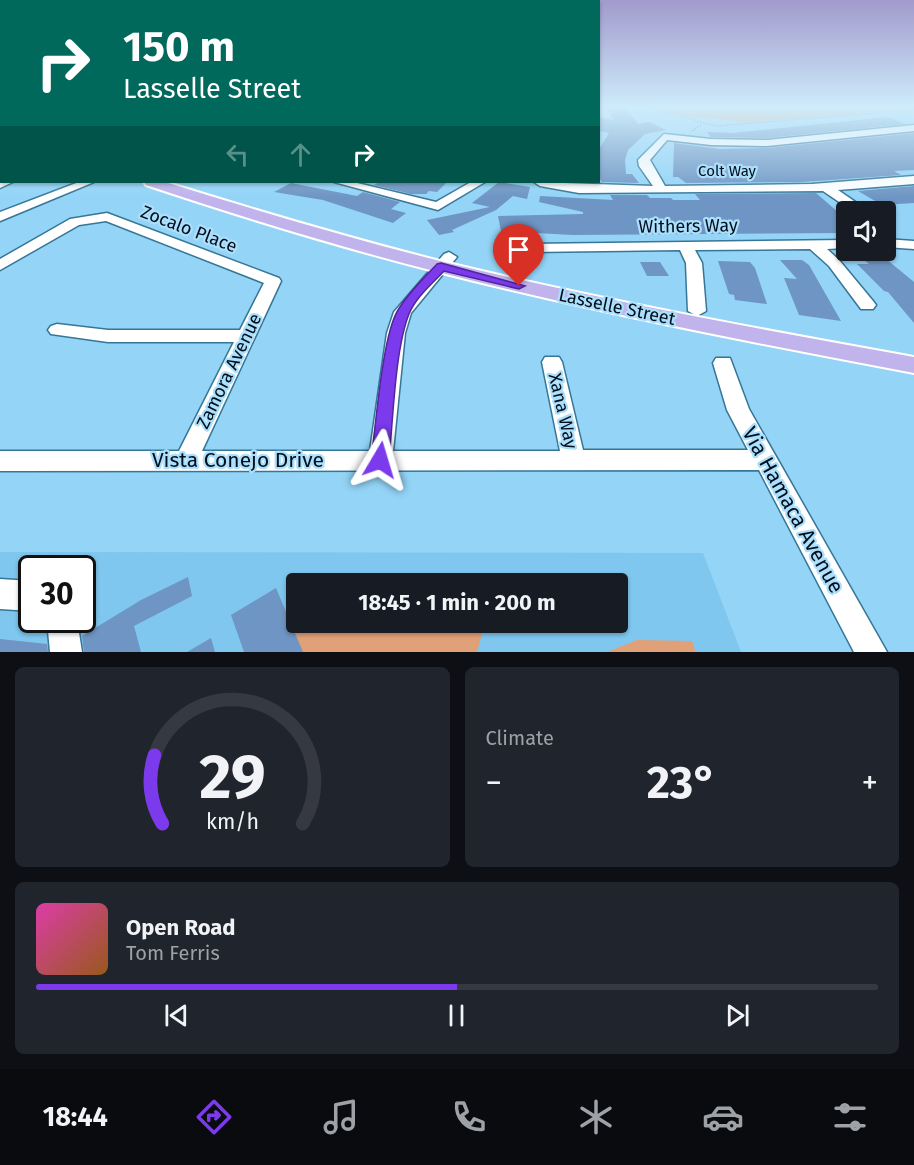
<!DOCTYPE html>
<html lang="en">
<head>
<meta charset="utf-8">
<style>
	:root { --surface:#171b24; --page:#20242c; --text:#f1f3f6; --muted:#9ea1a6; --line:#363941; --accent:#7c3aed }
	body { margin:0; font-family:"Fira Sans",sans-serif; background:var(--page); color:var(--text); height:100vh; display:flex; flex-direction:column; font-size:22px; white-space:nowrap }
	* { box-sizing:border-box; margin:0 }
	p { font-size:20px; color:var(--muted) }
	.icon { flex:none; width:33px; height:33px; fill:none; stroke:currentColor; stroke-width:2; stroke-linecap:round; stroke-linejoin:round }
	.map { position:relative; height:652px; overflow:hidden }
	.drawer { display:flex; flex-direction:column; gap:15px; padding:15px; background:#0d0f14; flex:1 }
	.drawer>* { flex:none }
	.top-card { position:absolute; left:0px; top:0px; width:600px; height:183px; box-shadow:0 2px 4px #0004; background:#00695c; color:#fff; overflow:hidden }
	.tools { position:absolute; left:836px; top:201px; display:grid; gap:12px }
	.tools a { display:grid; place-items:center; width:60px; height:60px; border-radius:6px; background:var(--surface); box-shadow:0 2px 4px #0004; font-size:30px }
	.speed { position:absolute; left:18px; top:555px; display:flex; gap:12px; font-size:30px; font-weight:700; text-align:center }
	.speed>* { display:grid; place-content:center; width:78px; height:78px; border-radius:50%; background:var(--surface); box-shadow:0 2px 4px #0004; line-height:1 }
	.speed .limit { border:3px solid #111; border-radius:9px; background:#fff; color:#111 }
	.pin { position:absolute; display:grid; place-items:center; width:51px; height:51px; color:#fff; margin:-62px -26px; border-radius:50% 50% 50% 0; rotate:-45deg; box-shadow:0 0 6px #0007 }
	.pin .icon { rotate:45deg }
	.me { position:absolute; width:66px; margin:-33px; rotate:7deg; stroke-linejoin:round; filter:drop-shadow(0 0 4px #0008) }
	.turn { display:flex; align-items:center; gap:21px; height:126px; padding:0 24px; font-size:27px }
	.turn .icon { width:78px; height:78px; stroke-width:2.5 }
	.turn b { display:block; font-size:42px; line-height:51px }
	.lanes { display:flex; align-items:center; height:57px; padding:0 24px; background:#0003; justify-content:center; gap:30px; direction:ltr }
	.lanes .off { opacity:.35 }
	.big { font-size:45px; font-weight:700; line-height:1.1 }
	.drawer .widget { flex:1; display:flex; flex-direction:column; justify-content:center; gap:9px; min-width:0; padding:0 21px; border-radius:9px; background:var(--page) }
	.drawer .dial { align-items:center; gap:0 }
	.dial svg { height:156px; overflow:visible; fill:none; stroke:var(--line); stroke-width:7; stroke-linecap:round; text-anchor:middle }
	.dial text { fill:var(--text); stroke:none }
	.song { display:flex; align-items:center; gap:18px }
	.cover { width:72px; height:72px; border-radius:9px; background:linear-gradient(135deg,hsl(320 70% 55%),hsl(30 70% 35%)) }
	.played { height:6px; border-radius:3px; background:linear-gradient(90deg,var(--accent) 50%,var(--line) 50%) }
	.keys { display:flex; justify-content:space-around; direction:ltr }
	.heat { display:flex; justify-content:space-between; align-items:center; font-size:33px; direction:ltr }
	.drawer .tiles { flex:1; display:grid; gap:15px; grid-template-columns:1fr 1fr }
	.widget:last-child { grid-column:span 2 }
	.trip { position:absolute; left:286px; top:573px; width:342px; height:60px; border-radius:6px; background:var(--surface); box-shadow:0 2px 4px #0004; font-weight:700; line-height:60px; text-align:center }
	.menu { display:flex; height:96px; justify-content:space-around; align-items:center; background:#090b0e; color:var(--muted) }
	.menu .icon { width:42px; height:42px }
	.menu .selected { color:var(--accent) }
	.menu b { font-size:27px; color:var(--text) }
	.map>svg:first-child { display:block }
</style>
</head>
<body>
<div class="map">
<svg width="914" height="652" viewBox="0 0 914 652">
	<rect width="100%" height="100%" fill="#93d4f7"/>
	<path fill="#7fc7ef" fill-rule="evenodd" d="M0,552L703,553L741,652H0ZM32,568H82V620H32ZM297,584H618V622H297Z"/>
	<path fill="#e0a178" d="M649,106H914V109L749,122L685,116Z
		M492,573L491,583H307L317,574Z
		M297,595V622L485,623L477,652H283Z
		M637,640L692,641L696,652H607Z"/>
	<path fill="#6e95c3" d="M605,106H625L638,124L649,122L666,130L645,134L628,150L625,160L626,174H632L639,183L602,182L598,176V151L609,133L598,131V117L614,120Z
		M889,117L905,124L767,138L711,137L707,132L732,133Z
		M914,133V170L894,171L901,175L802,182L686,183L678,177H673L674,143L720,149L767,148Z
		M379,182H447L437,192L429,191L426,194H411L374,185Z
		M499,182L530,187L527,199L513,196L496,210L452,230L454,232L439,235L427,220L490,207L472,203Z
		M291,183L357,196L363,192L400,202L391,209L406,213L393,223L323,200L274,192Z
		M914,186V203L882,205L858,191Z
		M816,193L846,219V233L573,235L501,231L498,216L583,214V212L539,202L540,196L613,200L610,195H647L650,198H671L673,200H700L695,194Z
		M863,259H886L914,282V323L888,292L884,291L857,264H869Z
		M780,260H802L809,265L841,321L799,315L784,278L797,279Z
		M718,261L750,262L755,268L767,304L735,300L734,295L729,294Z
		M640,262H660L669,276H647Z
		M188,577L192,596L134,626L141,652H84L82,636L141,600Z
		M276,588L303,652H244L231,615Z
		M211,638L215,652H187Z
		M0,639L47,644L48,652H0Z"/>
	<g fill="none" stroke-linecap="round" stroke-linejoin="round">
		<g stroke="#367696" stroke-width="3">
			<path id="minor" d="M0,106H2V112H0Z
				M914,125V131L767,146L711,145L667,140L650,160L665,186L812,184L914,176V184L838,190L870,212H854L823,191L579,193L540,186L534,182L653,186L639,166L638,160L664,134L711,139L767,140Z
				M0,180L13,182L0,188Z
				M79,182H94L0,221V212Z
				M334,182H353L436,202L471,182H485L438,210Z
				M107,213L279,278L281,281L202,451H370L387,333L394,312L444,254L449,252L457,257L411,313L405,333L393,451H560L542,362L545,357H559L562,362L583,450H748L727,410L713,363L716,358H730L749,409L887,652H854L759,470L0,471V451H179L234,342H108L51,334L48,330L51,326L57,324L108,330H240L264,283L106,221L79,225L0,270V259L70,219Z
				M885,239L914,241V249L885,247Z
				M846,240V248L827,249L839,260L873,301L876,305L873,309H861L829,266L810,249L695,250L702,263L706,311L697,316L688,311L686,263L680,250L530,252L523,248L530,244Z
				M0,579L32,581V611L0,609Z
				M47,620H77L82,652H50Z"/>
		</g>
		<g stroke="#fff" stroke-width="4">
			<path id="major" d="M0,126L2,127V135L0,134Z
				M144,182H165C258,211 352,239 448,263C602,300 758,329 914,357V373C755,343 595,312 438,272C339,247 242,217 146,185Z"/>
		</g>
		<path stroke="#5f8ea9" stroke-width="1.5" stroke-dasharray="1.5 1.5" stroke-linecap="butt" d="M642,106L716,126L914,110
			M692,131L702,124"/>
		<use href="#minor" fill="#fff" fill-rule="evenodd"/>
		<use href="#major" fill="#c1b4ec" fill-rule="evenodd"/>
	</g>
	<linearGradient id="sky" x2="0" y2="1"><stop stop-color="#a19acc"/><stop offset="0.54" stop-color="#ceecfb"/><stop offset="1" stop-color="#ceecfb" stop-opacity="0"/></linearGradient>
	<rect width="914" height="198" fill="url(#sky)"/>
	<path fill="#7c3aed" stroke="#51269a" stroke-width="1.5" d="M441,263L525,286L519,289L444,271C432,284 416,297 409,314C395,349 393,420 389,460L386,465L380,467L374,465L371,460C376,426 382,336 398,310C408,293 423,279 437,264Z"/>
	<g text-anchor="middle" dominant-baseline="central" stroke-width="4.5" stroke-linejoin="round" paint-order="stroke">
		<g font-size="15" fill="#000f1b" stroke="#acdffc">
			<text x="727" y="171">Colt Way</text>
		</g>
		<g font-size="18" fill="#000f1b" stroke="#acdffc">
			<text transform="translate(688 226) rotate(-1)">Withers Way</text>
			<text transform="translate(189 229) rotate(21)">Zocalo Place</text>
			<text transform="translate(617 307) rotate(12)">Lasselle Street</text>
			<text transform="translate(229 371) rotate(-64)">Zamora Avenue</text>
			<text transform="translate(563 411) rotate(77)">Xana Way</text>
		</g>
		<g font-size="21" fill="#000f1b" stroke="#acdffc">
			<text x="238" y="460">Vista Conejo Drive</text>
			<text transform="translate(793 510) rotate(61)">Via Hamaca Avenue</text>
		</g>
	</g>
</svg>
<div class="tools">
<a><svg class="icon" aria-label="sound" viewBox="0 0 24 24"><path d="M4 9h4l5-4v14l-5-4H4zM17 9q2 3 0 6"/></svg></a>
</div>
<div class="speed"><div class="limit">30</div></div>
<div class="pin" style="left:519px;top:286px;background:#d93025"><svg class="icon" aria-label="arrive" viewBox="0 0 24 24"><path d="M6 21V4h12l-3 4 3 4H6"/></svg></div>
<svg class="me" style="left:380px;top:460px" viewBox="-20 -20 40 40"><path d="M0-17L14 15 0 8-14 15z" fill="#7c3aed" stroke="#fff" stroke-width="4"/></svg>
<div class="trip">18:45 · 1 min · 200 m</div>
<div class="top-card">
<div class="turn"><svg class="icon" aria-label="right" viewBox="0 0 24 24"><path d="M7 20v-9h11M14 6l5 5-5 5"/></svg><div><b>150 m</b>Lasselle Street</div></div>
<div class="lanes"><svg class="icon off" aria-label="left" viewBox="0 0 24 24"><path d="M17 20v-9H6M10 6l-5 5 5 5"/></svg><svg class="icon off" aria-label="ahead" viewBox="0 0 24 24"><path d="M12 20V5M6 11l6-6 6 6"/></svg><svg class="icon" aria-label="right" viewBox="0 0 24 24"><path d="M7 20v-9h11M14 6l5 5-5 5"/></svg></div>
</div>
</div>
<section class="drawer">
<div class="tiles">
<div class="widget dial"><svg viewBox="0 0 100 80">
<path d="M14 69A42 42 0 1 1 86 69"/>
<path d="M14 69A42 42 0 0 1 10 34" stroke="#7c3aed"/>
<text x="50" y="56" font-size="32" font-weight="700">29</text>
<text x="50" y="72" font-size="11">km/h</text>
</svg></div>
<div class="widget"><p>Climate</p>
<div class="heat"><a>−</a><b class="big">23°</b><a>+</a></div>
</div>
<div class="widget">
<div class="song"><i class="cover"></i><div><b>Open Road</b><p>Tom Ferris</p></div></div>
<div class="played"></div>
<div class="keys"><svg class="icon" aria-label="previous" viewBox="0 0 24 24"><path d="M18 5L8 12l10 7zM5 5v14"/></svg><svg class="icon" aria-label="pause" viewBox="0 0 24 24"><path d="M8 5v14M16 5v14"/></svg><svg class="icon" aria-label="next" viewBox="0 0 24 24"><path d="M6 5l10 7-10 7zM19 5v14"/></svg></div>
</div>
</div>
</section>
<nav class="menu">
<b>18:44</b>
<svg class="icon selected" aria-label="directions" viewBox="0 0 24 24"><path d="M12 3l9 9-9 9-9-9zM9 14v-3h6M13 9l2 2-2 2"/></svg>
<svg class="icon" aria-label="music" viewBox="0 0 24 24"><path d="M9 18V5l10-2v13"/><circle cx="6" cy="18" r="3"/><circle cx="16" cy="16" r="3"/></svg>
<svg class="icon" aria-label="phone" viewBox="0 0 24 24"><path d="M5 4h4l2 5-3 2q2 4 5 5l2-3 5 2v4C11 20 4 13 5 4z"/></svg>
<svg class="icon" aria-label="climate" viewBox="0 0 24 24"><path d="M12 3v18M4 7l16 10M4 17L20 7"/></svg>
<svg class="icon" aria-label="car" viewBox="0 0 24 24"><path d="M5 17H2v-5l4-1 3-4h7l3 4 3 1v5h-3M9 17h6M6 11h13"/><circle cx="7" cy="17" r="2"/><circle cx="17" cy="17" r="2"/></svg>
<svg class="icon" aria-label="filters" viewBox="0 0 24 24"><path d="M4 7h16M4 17h16"/><circle cx="9" cy="7" r="2"/><circle cx="15" cy="17" r="2"/></svg>
</nav>
</body>
</html>
